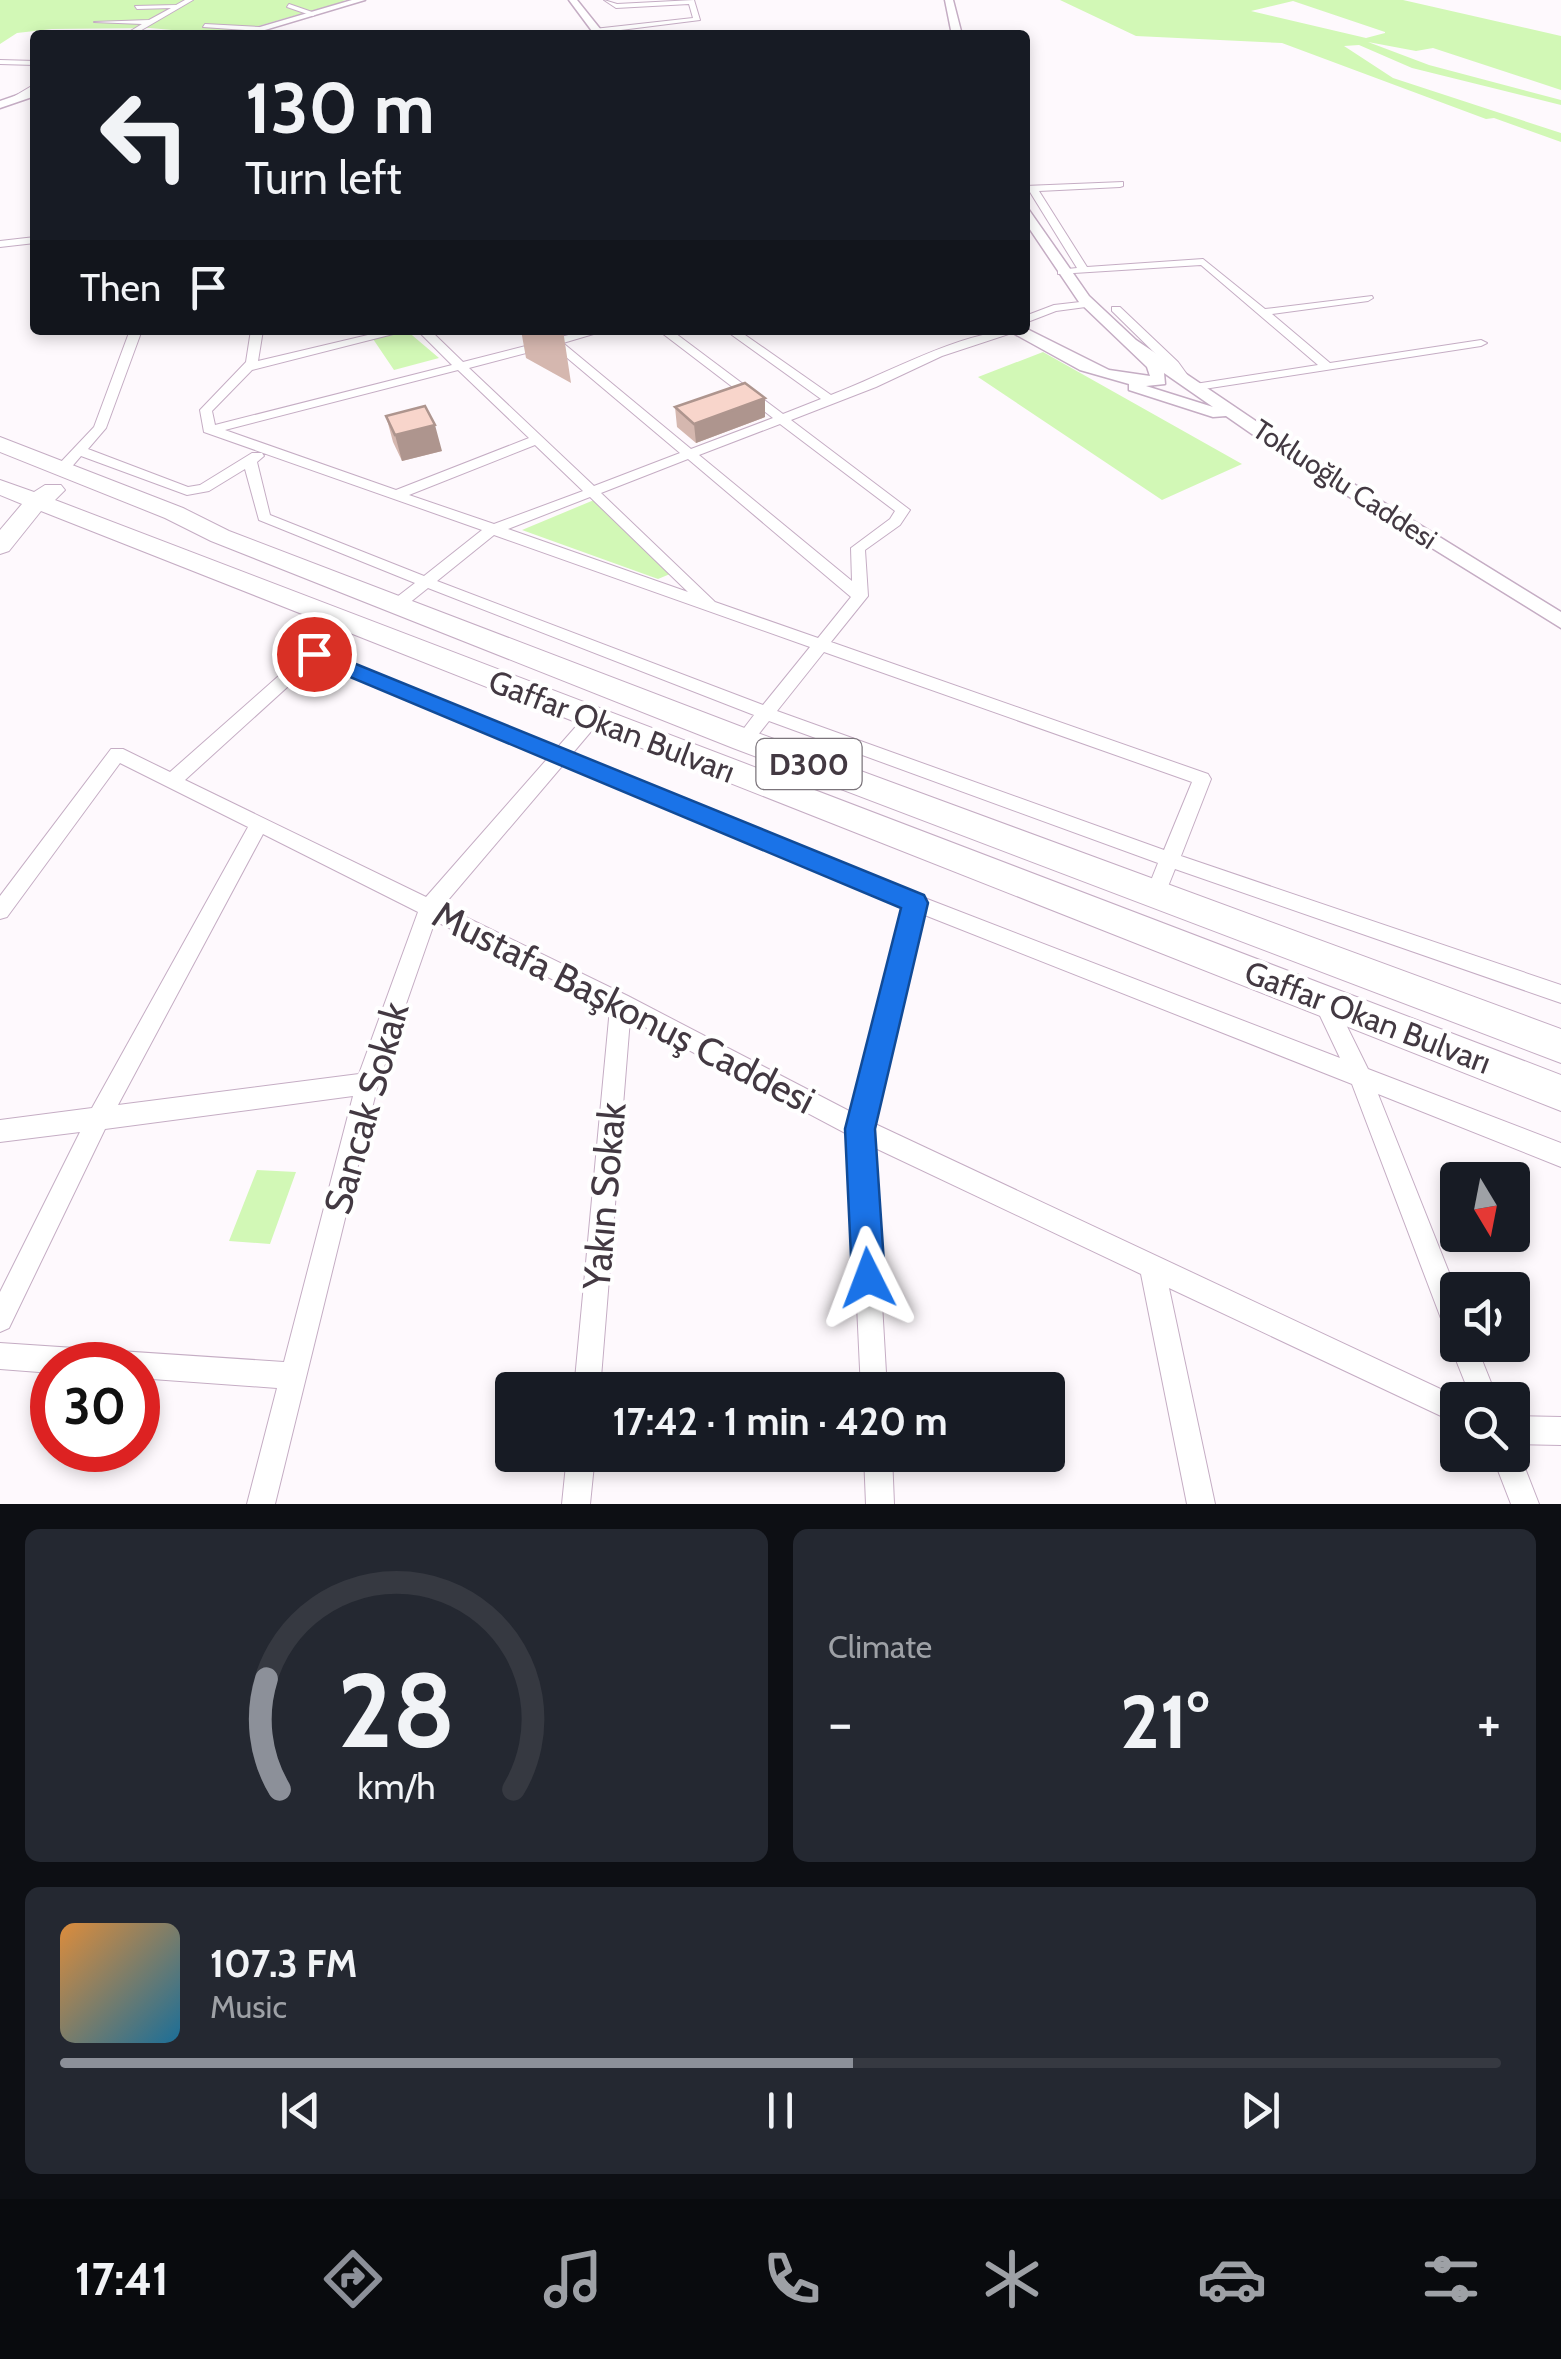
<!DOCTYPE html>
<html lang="en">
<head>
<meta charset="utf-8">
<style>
	:root { --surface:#171b24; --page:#242831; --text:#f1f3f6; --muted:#9ea1a6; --line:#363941; --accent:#8c9099 }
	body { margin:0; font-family:Cabin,sans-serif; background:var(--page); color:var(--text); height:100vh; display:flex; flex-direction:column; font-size:38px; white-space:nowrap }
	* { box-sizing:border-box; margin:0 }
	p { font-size:32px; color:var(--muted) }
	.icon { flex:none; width:55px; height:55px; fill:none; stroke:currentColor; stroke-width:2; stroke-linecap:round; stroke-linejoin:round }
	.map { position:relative; height:1504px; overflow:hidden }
	.sheet { display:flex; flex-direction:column; gap:25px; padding:25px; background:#0d0f14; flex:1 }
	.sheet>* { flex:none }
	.top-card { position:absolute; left:30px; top:30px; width:1000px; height:305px; border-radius:10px; box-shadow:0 5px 15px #0003; background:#171b24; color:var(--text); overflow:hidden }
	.needle { width:65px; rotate:170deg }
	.tools { position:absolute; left:1440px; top:1162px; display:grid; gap:20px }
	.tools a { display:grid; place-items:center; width:90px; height:90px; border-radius:10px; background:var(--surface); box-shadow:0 5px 15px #0003; font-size:50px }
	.speed { position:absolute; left:30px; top:1342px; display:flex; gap:20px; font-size:50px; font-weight:700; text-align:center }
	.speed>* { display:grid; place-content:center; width:130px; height:130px; border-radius:50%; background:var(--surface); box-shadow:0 5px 15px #0003; line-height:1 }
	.speed .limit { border:15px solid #d22; background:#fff; color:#111 }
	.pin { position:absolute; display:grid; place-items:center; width:85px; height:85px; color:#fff; margin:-42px; border:5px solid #fff; border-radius:50%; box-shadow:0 2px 10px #0007 }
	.me { position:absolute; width:110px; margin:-55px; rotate:357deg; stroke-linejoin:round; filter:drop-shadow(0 0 8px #0008) }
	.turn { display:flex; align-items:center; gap:35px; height:210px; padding:0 50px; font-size:45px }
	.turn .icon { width:130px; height:130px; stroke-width:2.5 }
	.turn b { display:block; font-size:70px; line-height:85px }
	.then { display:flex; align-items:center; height:95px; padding:0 50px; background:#0003; gap:20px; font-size:38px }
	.big { font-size:75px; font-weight:700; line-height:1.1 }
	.sheet .tile { flex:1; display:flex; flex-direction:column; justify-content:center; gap:15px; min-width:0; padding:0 35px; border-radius:15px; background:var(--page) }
	.sheet .dial { align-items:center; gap:0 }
	.dial svg { height:260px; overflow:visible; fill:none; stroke:var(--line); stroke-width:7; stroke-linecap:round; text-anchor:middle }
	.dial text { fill:var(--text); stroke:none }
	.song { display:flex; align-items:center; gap:30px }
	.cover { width:120px; height:120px; border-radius:15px; background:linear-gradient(135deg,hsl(30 70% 55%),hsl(200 70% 35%)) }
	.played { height:10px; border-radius:5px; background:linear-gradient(90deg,var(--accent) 55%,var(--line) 55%) }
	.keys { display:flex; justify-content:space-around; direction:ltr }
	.heat { display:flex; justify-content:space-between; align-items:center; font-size:55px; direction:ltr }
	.sheet .tiles { flex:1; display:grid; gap:25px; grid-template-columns:1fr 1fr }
	.tile:last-child { grid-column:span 2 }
	.trip { position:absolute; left:495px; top:1372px; width:570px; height:100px; border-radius:10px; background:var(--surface); box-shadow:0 5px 15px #0003; font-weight:700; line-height:100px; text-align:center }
	.tab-bar { display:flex; height:160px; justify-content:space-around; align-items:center; background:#090b0e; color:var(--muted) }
	.tab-bar .icon { width:70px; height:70px }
	.tab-bar .current { color:var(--accent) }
	.tab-bar b { font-size:45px; color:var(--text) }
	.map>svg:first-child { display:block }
</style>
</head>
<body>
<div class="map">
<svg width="1561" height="1504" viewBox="0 0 1561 1504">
	<rect width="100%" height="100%" fill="#fef9fd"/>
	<path fill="#d2f8b6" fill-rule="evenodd" d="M0,0H343L346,1L227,35L150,28L52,29L17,33L0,44Z
		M1060,0H1403L1561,36V90L1433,48L1416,51L1368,42L1429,65L1561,100V105L1412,68L1359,45L1344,46L1393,78L1561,133V142L1494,118L1486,119L1282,43L1136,36ZM1293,1L1385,32V33L1366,38L1251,11Z
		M406,330L439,358L394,370L371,336Z
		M1043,352L1242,464L1162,500L978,377Z
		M594,500L670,574L658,579L522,530Z
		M257,1170L296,1172L270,1244L229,1241Z"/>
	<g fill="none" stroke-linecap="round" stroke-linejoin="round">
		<g stroke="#c5adc4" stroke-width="2">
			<path id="minor" d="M185,0H193L133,35H124L142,24L94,22L149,20L171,8L137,9L135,6L176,5Z
				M604,0L617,4L694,0L700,20L597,33L594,29L693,18L689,4L616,8Z
				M289,4L315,13L316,14L313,16L287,7Z
				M205,24L259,27L263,29L259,31L203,27Z
				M0,60L35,61V65L0,64Z
				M35,84V89L15,102L8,100Z
				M1123,182V186L1120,187L1039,191L1087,267L1203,259L1265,309L1372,296L1373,298L1368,301L1272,314L1330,363L1481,340L1487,343L1481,346L1191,391V385L1195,384L1318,365L1201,265L1058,274V270L1077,268L1030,192H1025V186Z
				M35,237V243L0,247V241Z
				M1089,301L1093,302V306L1056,311L1025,323V316L1054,305Z
				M1112,307H1120L1178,362L1191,380L1189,383H1181L1170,368L1112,311Z
				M130,330H142L106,428L88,449L188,487L200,485L252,453H262L264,456L257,462L270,515L424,576L482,530L204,432L200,410L246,362L251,330H263L258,361L389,330H409L252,370L212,411L215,425L452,365L417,330H430L463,362L588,330H607L563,343L691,449L773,418L658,330H671L783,414L821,399L725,330H738L831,395C887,374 962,330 1021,330L942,356L876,387L791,420L910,510L900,525L865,550L868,596L831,642L1208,774L1211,779L1181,856L1561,985V1003L1175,869L1163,899L1156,901L1149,899L1146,893L1158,863L769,721L750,745H738L735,740L754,715L428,588L403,608H393L390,604L393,600L415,583L259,520L245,469L209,491L187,495L81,456L69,470H59V464L94,427ZM553,346L680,453L594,486L469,368ZM458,370L529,438L396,490L225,430ZM780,424L895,511L890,519L851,548L852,581L699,455ZM535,445L583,491L494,524L409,495ZM688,459L851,597L818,638L715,602L601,493ZM590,497L688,592L508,529ZM494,535L810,647L763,705L437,581ZM824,652L1192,782L1164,850L777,711Z
				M314,649L557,748L587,714H599L602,718L599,722L572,754L922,897L1340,1058L1313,1001L1317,994L1324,992L1331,994L1368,1069L1561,1143V1167L1378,1094L1458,1295V1345H1476L1498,1400H1472L1450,1345L1452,1340L1445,1329L1352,1084L922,914L873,1123L1464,1400H1458V1424L1169,1288L1215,1504H1187L1141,1274L873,1147L887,1390H861L849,1135L630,1019L600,1390H574L610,1008L435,921L378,1084L275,1504H247L277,1388L138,1378V1365H52V1373L0,1369V1343L284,1362L353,1096L105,1129L9,1328L0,1332V1292L80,1132L0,1142V1120L92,1108L248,827L120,763L7,917L0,919V896L111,749H123L170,772L308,650ZM316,661L548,758L426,897L185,780ZM563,765L904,907L853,1113L628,996L443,906ZM263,834L418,912L359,1074L118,1105Z
				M1512,1416L1561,1417V1445L1512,1444Z
				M1512,1444L1516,1445L1539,1504H1511L1492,1455H1512Z
				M567,1455H595L590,1504H562Z
				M864,1455H892L894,1504H866Z"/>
		</g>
		<g stroke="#c5adc4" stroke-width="3">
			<path id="tertiary" d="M352,0H365L248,35H233Z
				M569,0H577L605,35H595Z
				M945,0H953L962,35H952Z
				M35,89V96L0,108V101Z
				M1025,209L1029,210L1089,296L1136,340L1297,449L1561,612V628L1285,457L1226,416L1213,417L1129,390V384L1080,370L1013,333L1011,330L1025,328L1109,370L1150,376L1147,367L1079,302L1025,222ZM1164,373L1213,407L1146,386L1165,384Z"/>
		</g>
		<g stroke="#c5adc4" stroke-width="2">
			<path id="trunk" d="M0,437L183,508L229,531L755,732L1561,1029V1063L733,748L211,541L165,518L0,452Z
				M0,480L34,492L45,485H61L65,490L55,500L1561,1075V1111L41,511L9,551L0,554V530L22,504L0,495Z"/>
		</g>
		<use href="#minor" fill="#fff" fill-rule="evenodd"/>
		<use href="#tertiary" fill="#fff" fill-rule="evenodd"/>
		<use href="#trunk" fill="#fff" fill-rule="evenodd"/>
	</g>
	<path fill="#d5b7af" d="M521,330H563L571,383L526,358Z
		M765,398V417L696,443L677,427L675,407Z
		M386,416L442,451L402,461L393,442Z"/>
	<path fill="#ae958e" d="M765,398V417L696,443L694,424Z
		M435,425L442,451L402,461L395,435Z"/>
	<path fill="#f8d5cb" stroke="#ae958e" stroke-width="2.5" d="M745,383L765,398L694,424L675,407Z
		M425,406L435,425L395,435L386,416Z"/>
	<path fill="#1a73e8" stroke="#114b97" stroke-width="2.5" d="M314,647L924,895L928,903L875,1129L885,1278L880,1290L868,1295L857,1290L852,1278L845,1129L901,908L307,659V649Z"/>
	<g text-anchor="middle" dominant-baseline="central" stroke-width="8" stroke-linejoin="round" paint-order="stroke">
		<g font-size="28" fill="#433942" stroke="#fff">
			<text transform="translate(1345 484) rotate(33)">Tokluoğlu Caddesi</text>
		</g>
		<rect fill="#fff" stroke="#7b747b" stroke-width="2.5" x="756.5" y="739" width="105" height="50" rx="8"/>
		<g font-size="30" font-weight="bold" fill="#433942">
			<text x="809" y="764">D300</text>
		</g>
		<g font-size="32" fill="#433942" stroke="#fff">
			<text transform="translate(612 726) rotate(21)">Gaffar Okan Bulvarı</text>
			<text transform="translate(1368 1017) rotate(21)">Gaffar Okan Bulvarı</text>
		</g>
		<g font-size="38" fill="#433942" stroke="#fff">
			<text transform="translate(624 1007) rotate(27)">Mustafa Başkonuş Caddesi</text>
			<text transform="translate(366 1108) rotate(-74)">Sancak Sokak</text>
			<text transform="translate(604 1196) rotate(-85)">Yakın Sokak</text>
		</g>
	</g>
</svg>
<div class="tools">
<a><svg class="needle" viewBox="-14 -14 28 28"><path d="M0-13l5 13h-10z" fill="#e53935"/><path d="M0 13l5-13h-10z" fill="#9ea1a6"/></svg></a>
<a><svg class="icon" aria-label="sound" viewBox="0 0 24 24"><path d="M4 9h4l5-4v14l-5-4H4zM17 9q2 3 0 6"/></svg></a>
<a><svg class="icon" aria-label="search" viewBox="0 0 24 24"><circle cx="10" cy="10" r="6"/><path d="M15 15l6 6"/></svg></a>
</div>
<div class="speed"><div class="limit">30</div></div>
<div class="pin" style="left:314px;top:654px;background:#d93025"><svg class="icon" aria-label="arrive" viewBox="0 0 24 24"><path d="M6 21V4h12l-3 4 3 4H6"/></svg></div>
<svg class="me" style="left:868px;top:1278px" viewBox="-20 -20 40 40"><path d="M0-17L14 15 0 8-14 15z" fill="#1a73e8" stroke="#fff" stroke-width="4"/></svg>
<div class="trip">17:42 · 1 min · 420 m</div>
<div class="top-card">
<div class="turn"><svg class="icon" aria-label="left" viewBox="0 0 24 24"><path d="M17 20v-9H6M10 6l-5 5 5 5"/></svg><div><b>130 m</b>Turn left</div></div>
<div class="then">Then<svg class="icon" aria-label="arrive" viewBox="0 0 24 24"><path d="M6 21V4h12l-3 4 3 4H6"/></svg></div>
</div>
</div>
<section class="sheet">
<div class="tiles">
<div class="tile dial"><svg viewBox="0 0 100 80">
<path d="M14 69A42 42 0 1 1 86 69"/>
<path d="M14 69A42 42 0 0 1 10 35" stroke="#8c9099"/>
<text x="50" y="56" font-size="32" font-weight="700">28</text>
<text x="50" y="72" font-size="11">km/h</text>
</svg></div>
<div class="tile"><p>Climate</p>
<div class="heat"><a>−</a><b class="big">21°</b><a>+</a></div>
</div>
<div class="tile">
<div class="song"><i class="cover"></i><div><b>107.3 FM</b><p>Music</p></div></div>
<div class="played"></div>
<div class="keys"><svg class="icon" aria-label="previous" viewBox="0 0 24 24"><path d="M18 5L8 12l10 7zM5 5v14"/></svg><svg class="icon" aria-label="pause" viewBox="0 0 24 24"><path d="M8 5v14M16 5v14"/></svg><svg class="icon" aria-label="next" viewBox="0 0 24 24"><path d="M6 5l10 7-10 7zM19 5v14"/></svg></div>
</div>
</div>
</section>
<nav class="tab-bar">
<b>17:41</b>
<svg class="icon current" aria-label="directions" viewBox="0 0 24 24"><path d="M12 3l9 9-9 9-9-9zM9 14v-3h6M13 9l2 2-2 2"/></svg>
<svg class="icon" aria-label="music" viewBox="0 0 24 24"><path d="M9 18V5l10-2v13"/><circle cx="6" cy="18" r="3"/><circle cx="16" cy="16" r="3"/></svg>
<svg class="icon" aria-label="phone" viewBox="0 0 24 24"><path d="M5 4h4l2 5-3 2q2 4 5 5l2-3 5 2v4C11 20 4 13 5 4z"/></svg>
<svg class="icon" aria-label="climate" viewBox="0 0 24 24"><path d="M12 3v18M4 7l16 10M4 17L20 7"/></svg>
<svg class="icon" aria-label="car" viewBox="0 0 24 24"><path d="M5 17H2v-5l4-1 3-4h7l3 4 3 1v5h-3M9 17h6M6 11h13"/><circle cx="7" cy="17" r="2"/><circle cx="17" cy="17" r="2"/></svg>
<svg class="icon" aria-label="filters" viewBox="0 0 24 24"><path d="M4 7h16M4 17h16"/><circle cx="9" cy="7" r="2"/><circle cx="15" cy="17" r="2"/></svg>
</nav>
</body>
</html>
